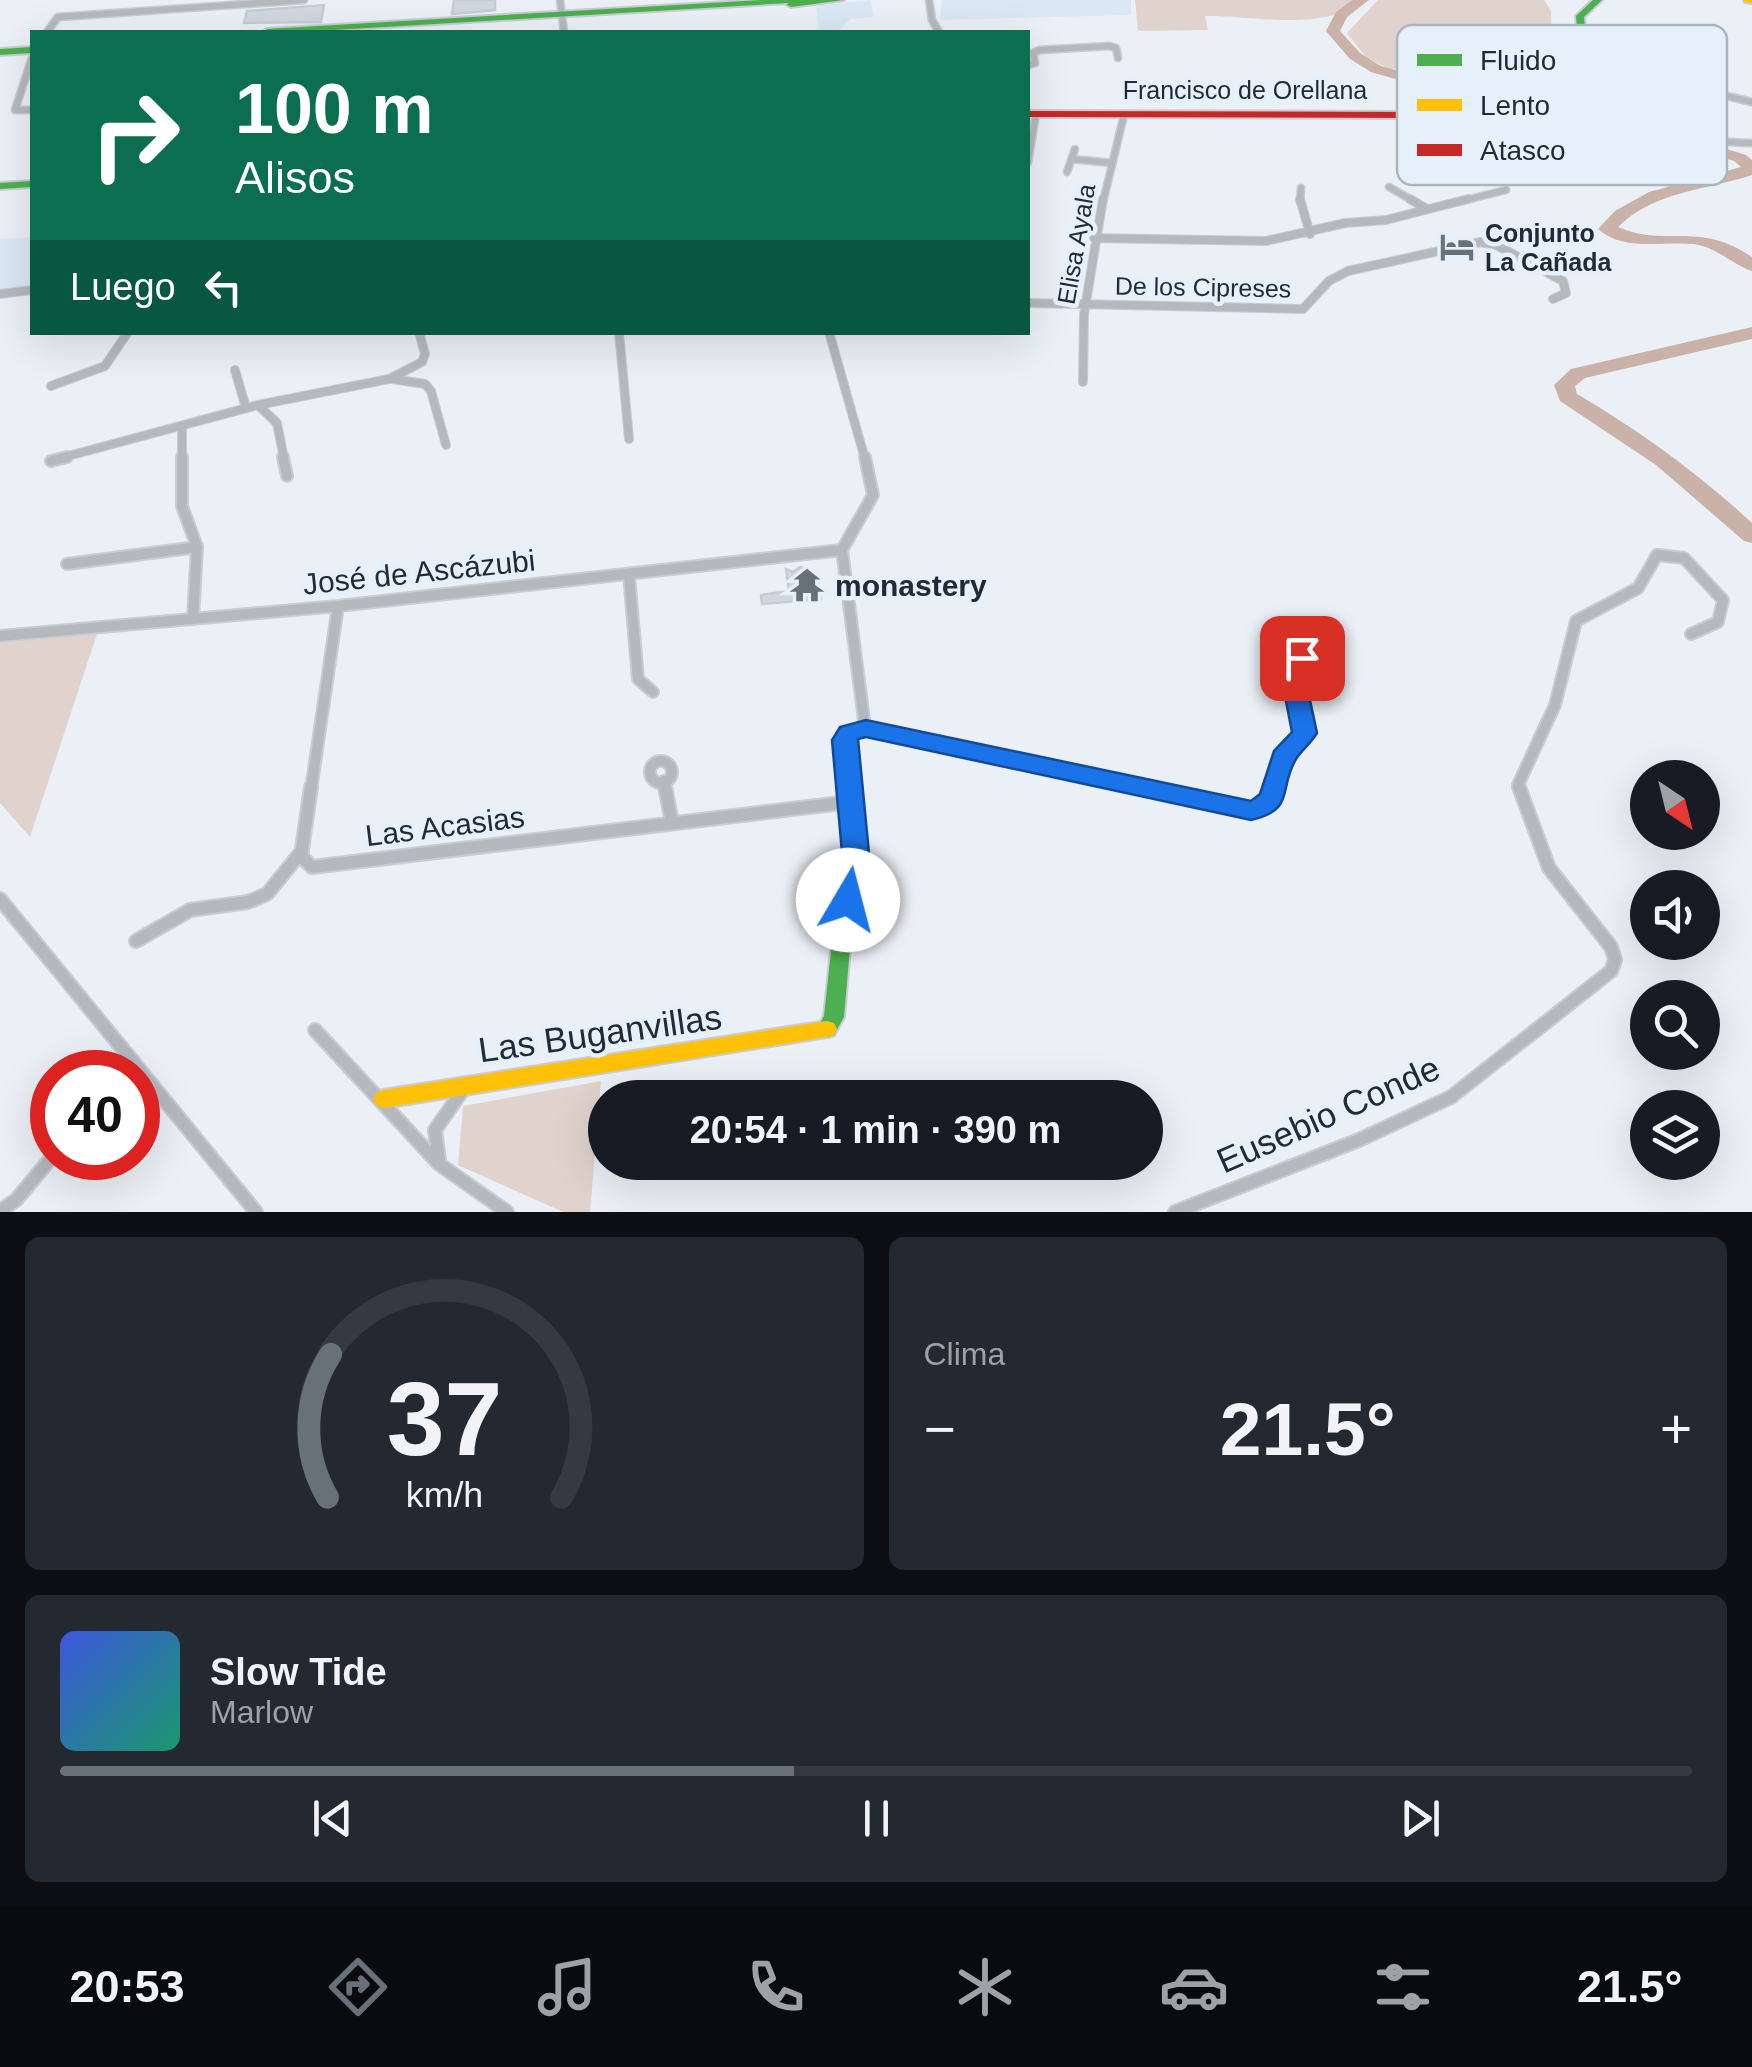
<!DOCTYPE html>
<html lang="es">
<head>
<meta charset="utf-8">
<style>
	:root { --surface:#171b24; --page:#242831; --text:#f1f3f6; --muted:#9ea1a6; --line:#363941; --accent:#687079 }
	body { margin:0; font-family:Arial,sans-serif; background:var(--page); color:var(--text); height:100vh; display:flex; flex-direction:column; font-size:38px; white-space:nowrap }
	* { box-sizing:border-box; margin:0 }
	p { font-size:32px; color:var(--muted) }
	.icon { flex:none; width:55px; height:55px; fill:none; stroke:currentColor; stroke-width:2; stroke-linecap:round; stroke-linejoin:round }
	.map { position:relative; height:1212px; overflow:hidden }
	.details { display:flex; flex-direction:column; gap:25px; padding:25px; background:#0d0f14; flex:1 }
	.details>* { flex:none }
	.top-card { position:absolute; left:30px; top:30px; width:1000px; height:305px; border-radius:0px; box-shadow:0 10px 40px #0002; background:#0b6e4f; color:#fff; overflow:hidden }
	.needle { width:65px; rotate:145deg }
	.fabs { position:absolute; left:1630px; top:760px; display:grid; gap:20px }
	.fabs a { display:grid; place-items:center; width:90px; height:90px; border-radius:50%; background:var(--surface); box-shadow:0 10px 40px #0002; font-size:50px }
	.speed { position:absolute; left:30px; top:1050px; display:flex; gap:20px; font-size:50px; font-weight:700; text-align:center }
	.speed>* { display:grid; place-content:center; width:130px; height:130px; border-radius:50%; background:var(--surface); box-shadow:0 10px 40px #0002; line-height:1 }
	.speed .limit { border:15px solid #d22; background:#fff; color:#111 }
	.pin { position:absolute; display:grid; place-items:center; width:85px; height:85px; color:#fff; margin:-42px; border-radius:20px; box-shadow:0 5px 15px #0006 }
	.me { position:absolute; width:110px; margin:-55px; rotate:8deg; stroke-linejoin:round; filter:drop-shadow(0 0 8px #0008) }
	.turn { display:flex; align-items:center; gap:35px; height:210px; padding:0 40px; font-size:45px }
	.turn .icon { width:130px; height:130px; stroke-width:2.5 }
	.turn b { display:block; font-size:70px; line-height:85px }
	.then { display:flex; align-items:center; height:95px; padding:0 40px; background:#0003; gap:20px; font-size:38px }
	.big { font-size:75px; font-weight:800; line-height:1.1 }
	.details .card { flex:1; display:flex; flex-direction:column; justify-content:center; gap:15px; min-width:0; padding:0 35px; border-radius:15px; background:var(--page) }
	.details .dial { align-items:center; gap:0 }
	.dial svg { height:260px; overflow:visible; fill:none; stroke:var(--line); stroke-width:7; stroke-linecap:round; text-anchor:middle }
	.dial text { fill:var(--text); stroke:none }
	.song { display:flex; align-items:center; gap:30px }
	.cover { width:120px; height:120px; border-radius:15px; background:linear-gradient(135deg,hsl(230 70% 55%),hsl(160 70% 35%)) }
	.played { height:10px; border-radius:5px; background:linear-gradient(90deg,var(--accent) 45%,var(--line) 45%) }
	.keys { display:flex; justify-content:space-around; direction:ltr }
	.heat { display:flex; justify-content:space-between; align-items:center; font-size:55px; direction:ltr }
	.details .tiles { flex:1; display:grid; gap:25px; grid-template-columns:1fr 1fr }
	.card:last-child { grid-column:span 2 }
	.trip { position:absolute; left:588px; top:1080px; width:575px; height:100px; border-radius:50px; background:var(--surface); box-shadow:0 10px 40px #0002; font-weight:800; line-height:100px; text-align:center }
	.tab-bar { display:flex; height:160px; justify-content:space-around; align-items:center; background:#090b0e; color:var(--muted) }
	.tab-bar .icon { width:70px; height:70px }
	.tab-bar .active { color:var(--accent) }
	.tab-bar b { font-size:45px; color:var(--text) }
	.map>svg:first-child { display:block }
</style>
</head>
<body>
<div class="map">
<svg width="1752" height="1212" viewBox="0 0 1752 1212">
	<rect width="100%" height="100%" fill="#ebf0f6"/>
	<path fill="#dbe7f4" d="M871,0L873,17L850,19L839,31L819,32L816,6Z
		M942,0H1131V15L940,20Z
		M32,237V287L0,291V239Z"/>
	<path fill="#e0d3ce" d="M1135,0H1362C1326,33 1251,15 1205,16L1208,30L1138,31Z
		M1378,0H1544L1551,11L1552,62L1389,69L1366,57L1347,33Z
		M97,634L30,837L0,803V643Z
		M601,1081L590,1212H563L458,1165L463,1106Z"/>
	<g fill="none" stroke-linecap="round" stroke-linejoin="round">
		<path fill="#cab2a9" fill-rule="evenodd" d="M1353,0H1369L1347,17L1340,31L1360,53L1381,66L1501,100L1665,130L1746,155L1752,160V175C1707,190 1654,191 1618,227C1665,248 1698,220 1752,257V271C1731,264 1717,247 1693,244C1661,241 1624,252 1598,229L1615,211L1649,192L1741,167L1734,161L1662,139L1499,109L1371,72L1350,59L1326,31L1336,12Z
			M1752,327V339L1585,378L1575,386L1577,394C1640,431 1698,473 1752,523V543L1744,541L1656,465L1560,401L1554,385L1571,369Z"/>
	</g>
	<path fill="#d0d7df" stroke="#c6ccd4" stroke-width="2.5" d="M454,0H495V10L452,14Z
		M324,5L321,22L244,23L247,11Z
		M800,567L817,574L821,599L762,604L761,595L789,591L786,569L793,572Z"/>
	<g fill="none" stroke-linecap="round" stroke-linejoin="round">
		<g stroke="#c7cdd2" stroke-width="9">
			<path id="street-far3" d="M560,0L564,32
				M929,0L932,20L939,32
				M47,32L58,17L304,0
				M32,58L15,110H32
				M1028,65L1035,63L1033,53L1040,50L1109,46L1116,48L1118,58
				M1635,85L1648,87L1668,82L1752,102
				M1580,98C1607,129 1710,143 1752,143
				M1072,159L1112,163
				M1028,162L1036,114
				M1067,172L1075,149
				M1389,187L1415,202
				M1103,202L1124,115
				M1300,202L1301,188
				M1458,202L1506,190"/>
		</g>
		<g stroke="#c7cdd2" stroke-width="10">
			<path id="street-far2" d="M1300,199L1310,234
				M1410,199L1427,209
				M1094,238L1266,241L1345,223L1386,220L1468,199
				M0,294L32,290
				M1028,303L1303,309L1329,281L1348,271L1480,242L1496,245L1563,281L1566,293L1553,299
				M619,332L629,439
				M829,332L865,459
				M235,370L246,408
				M392,379L425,384L431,391L446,445
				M1083,382L1084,314L1103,199
				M51,386L105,366L128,332
				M258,405L277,423L284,459
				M182,426V459
				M57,459L258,405L389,379L422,362L425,354L419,332"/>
		</g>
		<g stroke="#c7cdd2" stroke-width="14">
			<path id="street-far1" d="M182,457V506L197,547L193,619
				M283,457L287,476
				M51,461L67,457
				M842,550L873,495L865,457
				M842,550L865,728
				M67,564L197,547
				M629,575L638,679L653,692
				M0,636L338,606L842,550
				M650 772a11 11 0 1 1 22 0a11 11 0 1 1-22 0Z
				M664,781L666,790
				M311,790L338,606
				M1520,790L1518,785L1555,705L1576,621L1638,588L1657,555L1684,558L1723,600L1718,622L1691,634"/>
		</g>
		<g stroke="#c7cdd2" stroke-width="16">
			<path id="street" d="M311,787L301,856L312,867L850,802
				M665,787L672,822
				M0,899L256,1212
				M136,941L190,910L248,902L267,894L302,851
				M315,1030L439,1164L507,1212
				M123,1072L133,1061
				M439,1160L435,1130L465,1087
				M0,1211L16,1200L52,1157
				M1175,1212L1359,1140L1451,1097L1611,971L1615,960L1611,947L1549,868L1519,787"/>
		</g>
		<g stroke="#c7cdd2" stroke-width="4">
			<path id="fast" d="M761,0H844L791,7L787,5L788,3L301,32H263L267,29Z
				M1593,0H1602L1584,17L1588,64L1581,126L1565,136L1499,127V123L1502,122L1563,130L1573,123L1580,64L1576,16Z
				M32,47V53L0,55V49Z
				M32,181V187L0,189V183Z
				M1308,624L1316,629L1303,686L1313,733L1291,760L1277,801L1251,816L865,734L855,737L853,740L866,864L852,924L844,1017L834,1035L827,1037L820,1035L817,1029L824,1016L834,924L848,864L837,740L843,729L865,722L1249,803L1263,794L1275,758L1297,732L1287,686L1300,629Z"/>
		</g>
		<g stroke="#c7cdd2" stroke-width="4">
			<path id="slow" d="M1744,0H1752V3L1745,2Z
				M827,1021L834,1023L837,1029L834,1035L827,1037L383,1108L376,1105L373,1099L376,1093L383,1090Z"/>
		</g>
		<g stroke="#c7cdd2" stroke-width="4">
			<path id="jam" d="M1028,111L1428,112L1502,122L1507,125L1502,128L1428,118L1028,117Z"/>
		</g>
		<use href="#street-far3" stroke="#b5b9bd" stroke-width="6"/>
		<use href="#street-far2" stroke="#b5b9bd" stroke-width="8"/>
		<use href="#street-far1" stroke="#b5b9bd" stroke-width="10"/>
		<use href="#street" stroke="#b5b9bd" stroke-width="12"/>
		<use href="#fast" fill="#4caf50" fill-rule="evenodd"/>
		<use href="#slow" fill="#ffc107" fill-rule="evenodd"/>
		<use href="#jam" fill="#c62828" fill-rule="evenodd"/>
	</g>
	<path fill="#1a73e8" stroke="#114b97" stroke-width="2.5" d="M1302,650L1313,658L1307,686L1317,733C1311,743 1302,750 1296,759C1278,789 1296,810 1251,820L866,737L858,739L870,864L858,908L848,911L838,908L834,900L843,864L832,740L840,727L866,720L1251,801L1260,794L1274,751L1292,732L1283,686L1290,658Z"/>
	<defs>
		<g id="hotel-bare" transform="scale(2.7)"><path d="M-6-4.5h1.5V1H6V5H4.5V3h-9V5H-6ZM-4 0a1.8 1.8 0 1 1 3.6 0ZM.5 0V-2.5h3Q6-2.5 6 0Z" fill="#687079" stroke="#e6f0fb" stroke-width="2.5" paint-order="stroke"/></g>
		<g id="temple-bare" transform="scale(2.7)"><path d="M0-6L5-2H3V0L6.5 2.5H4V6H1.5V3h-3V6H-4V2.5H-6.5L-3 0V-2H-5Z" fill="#687079" stroke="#e6f0fb" stroke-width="2.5" paint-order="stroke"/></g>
	</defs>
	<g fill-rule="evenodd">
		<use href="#hotel-bare" x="1457" y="247"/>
		<use href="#temple-bare" x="807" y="585"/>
	</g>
	<g text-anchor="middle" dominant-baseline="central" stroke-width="9" stroke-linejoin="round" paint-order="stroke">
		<g font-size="25" fill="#212b35" stroke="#e6f0fb">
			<text x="1245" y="90">Francisco de Orellana</text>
			<text transform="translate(1076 244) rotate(-80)">Elisa Ayala</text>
			<text transform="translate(1203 287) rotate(1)">De los Cipreses</text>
		</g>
		<g font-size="25" font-weight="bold" fill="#212b35" stroke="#e6f0fb" text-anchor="start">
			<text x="1485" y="233">Conjunto<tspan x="1485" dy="29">La Cañada</tspan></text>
		</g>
		<g font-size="30" fill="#212b35" stroke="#e6f0fb">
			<text transform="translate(419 572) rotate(-6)">José de Ascázubi</text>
			<text transform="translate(445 826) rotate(-7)">Las Acasias</text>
		</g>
		<g font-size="30" font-weight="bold" fill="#212b35" stroke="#e6f0fb" text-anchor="start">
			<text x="835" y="585">monastery</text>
		</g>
		<g font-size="35" fill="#212b35" stroke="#e6f0fb">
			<text transform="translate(600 1033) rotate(-8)">Las Buganvillas</text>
			<text transform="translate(1328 1114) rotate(-24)">Eusebio Conde</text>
		</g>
	</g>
	<rect x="1397" y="25" width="330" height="160" rx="15" fill="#e6f0fb" stroke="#abb5c0" stroke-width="2.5"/>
	<rect x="1417" y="54" width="45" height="12" fill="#4caf50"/>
	<rect x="1417" y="99" width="45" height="12" fill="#ffc107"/>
	<rect x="1417" y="144" width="45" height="12" fill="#c62828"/>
	<g font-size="28" fill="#212b35">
		<text x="1480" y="70">Fluido</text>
		<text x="1480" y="115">Lento</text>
		<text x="1480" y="160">Atasco</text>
	</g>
</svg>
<div class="fabs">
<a><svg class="needle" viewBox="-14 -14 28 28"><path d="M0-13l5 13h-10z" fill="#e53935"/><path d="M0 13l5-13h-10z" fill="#9ea1a6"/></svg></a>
<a><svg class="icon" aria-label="sound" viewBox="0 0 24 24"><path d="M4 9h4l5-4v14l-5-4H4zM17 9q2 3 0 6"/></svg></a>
<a><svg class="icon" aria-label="search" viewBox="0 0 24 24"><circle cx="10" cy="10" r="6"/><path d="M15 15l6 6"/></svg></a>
<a><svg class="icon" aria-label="layers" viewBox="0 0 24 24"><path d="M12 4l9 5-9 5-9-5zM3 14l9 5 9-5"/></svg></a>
</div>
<div class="speed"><div class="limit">40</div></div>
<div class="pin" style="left:1302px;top:658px;background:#d93025"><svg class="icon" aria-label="arrive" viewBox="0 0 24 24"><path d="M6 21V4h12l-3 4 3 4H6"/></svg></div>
<svg class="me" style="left:848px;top:900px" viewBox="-20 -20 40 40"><circle r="19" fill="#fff"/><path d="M0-13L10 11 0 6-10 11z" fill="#1a73e8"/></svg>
<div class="trip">20:54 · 1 min · 390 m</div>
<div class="top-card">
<div class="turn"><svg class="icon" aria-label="right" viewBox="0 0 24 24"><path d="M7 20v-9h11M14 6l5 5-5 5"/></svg><div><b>100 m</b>Alisos</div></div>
<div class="then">Luego<svg class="icon" aria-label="left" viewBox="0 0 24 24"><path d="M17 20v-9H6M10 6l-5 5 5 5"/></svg></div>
</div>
</div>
<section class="details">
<div class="tiles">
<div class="card dial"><svg viewBox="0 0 100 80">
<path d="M14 69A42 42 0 1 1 86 69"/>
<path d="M14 69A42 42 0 0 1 15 25" stroke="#687079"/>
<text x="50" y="56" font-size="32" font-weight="700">37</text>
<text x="50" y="72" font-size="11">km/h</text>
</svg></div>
<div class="card"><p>Clima</p>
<div class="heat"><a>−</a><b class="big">21.5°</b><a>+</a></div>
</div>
<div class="card">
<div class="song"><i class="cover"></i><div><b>Slow Tide</b><p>Marlow</p></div></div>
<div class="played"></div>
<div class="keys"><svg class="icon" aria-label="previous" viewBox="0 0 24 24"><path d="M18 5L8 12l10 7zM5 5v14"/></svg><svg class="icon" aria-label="pause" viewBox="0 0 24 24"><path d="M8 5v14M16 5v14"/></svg><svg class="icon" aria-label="next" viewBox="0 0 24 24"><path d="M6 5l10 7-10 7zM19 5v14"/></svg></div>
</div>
</div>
</section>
<nav class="tab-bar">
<b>20:53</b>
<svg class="icon active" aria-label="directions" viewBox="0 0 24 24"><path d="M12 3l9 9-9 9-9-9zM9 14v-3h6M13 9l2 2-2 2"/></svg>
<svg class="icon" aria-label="music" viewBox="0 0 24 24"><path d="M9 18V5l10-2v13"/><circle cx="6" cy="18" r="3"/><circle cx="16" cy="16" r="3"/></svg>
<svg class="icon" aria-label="phone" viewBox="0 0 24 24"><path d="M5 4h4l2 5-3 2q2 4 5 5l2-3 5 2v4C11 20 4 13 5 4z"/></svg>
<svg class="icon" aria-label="climate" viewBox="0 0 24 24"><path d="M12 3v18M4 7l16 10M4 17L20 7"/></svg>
<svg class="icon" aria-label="car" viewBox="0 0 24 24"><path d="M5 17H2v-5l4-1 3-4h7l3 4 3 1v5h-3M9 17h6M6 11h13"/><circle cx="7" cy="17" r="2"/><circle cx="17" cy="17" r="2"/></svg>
<svg class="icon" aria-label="filters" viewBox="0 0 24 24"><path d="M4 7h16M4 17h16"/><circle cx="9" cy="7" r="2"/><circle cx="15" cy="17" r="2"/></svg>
<b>21.5°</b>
</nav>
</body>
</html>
